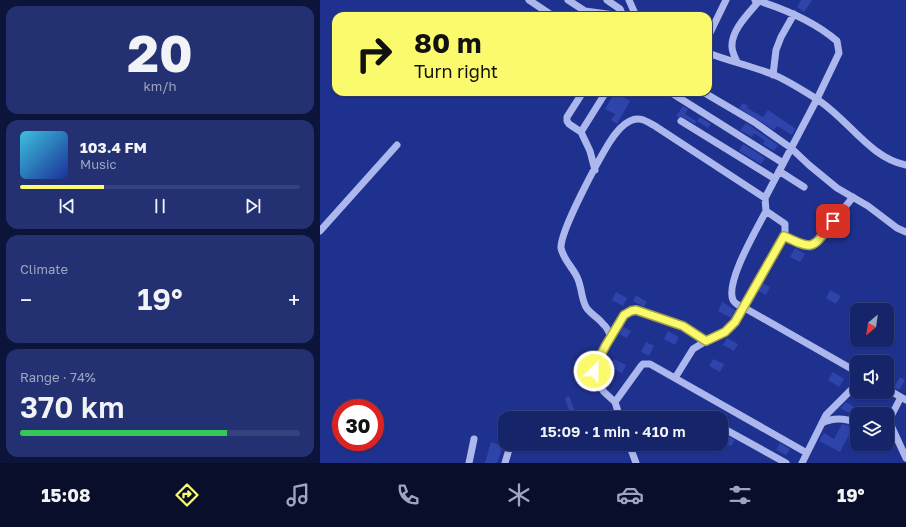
<!DOCTYPE html>
<html lang="en">
<head>
<meta charset="utf-8">
<style>
	:root { --surface:#16256a; --page:#233172; --text:#f1f3f6; --muted:#9ea5c1; --line:#35427e; --accent:#fbf96c }
	body { margin:0; font-family:"Golos Text",sans-serif; background:var(--page); color:var(--text); height:100vh; display:flex; flex-direction:column; font-size:15px; white-space:nowrap }
	* { box-sizing:border-box; margin:0 }
	p { font-size:13px; color:var(--muted) }
	.icon { flex:none; width:22px; height:22px; fill:none; stroke:currentColor; stroke-width:2; stroke-linecap:round; stroke-linejoin:round }
	.map { position:relative; flex:1; overflow:hidden }
	.drawer { display:flex; flex-direction:column; gap:6px; padding:6px; background:#0c143a; width:320px }
	.drawer>* { flex:none }
	.hud { position:absolute; left:12px; top:12px; width:380px; height:84px; border-radius:12px; box-shadow:0 1px 3px #0004,0 0 0 1px var(--line); background:#fbf96c; color:#111; overflow:hidden }
	.needle { width:26px; rotate:209deg }
	.tools { position:absolute; left:530px; top:303px; display:grid; gap:8px }
	.tools a { display:grid; place-items:center; width:44px; height:44px; border-radius:8px; background:var(--surface); box-shadow:0 1px 3px #0004,0 0 0 1px var(--line); font-size:20px }
	.speed { position:absolute; left:12px; top:399px; display:flex; gap:8px; font-size:20px; font-weight:700; text-align:center }
	.speed>* { display:grid; place-content:center; width:52px; height:52px; border-radius:50%; background:var(--surface); box-shadow:0 1px 3px #0004,0 0 0 1px var(--line); line-height:1 }
	.speed .limit { border:6px solid #d22; background:#fff; color:#111 }
	.pin { position:absolute; display:grid; place-items:center; width:34px; height:34px; color:#fff; margin:-17px; border-radius:8px; box-shadow:0 2px 6px #0006 }
	.me { position:absolute; width:44px; margin:-22px; rotate:23deg; stroke-linejoin:round; filter:drop-shadow(0 0 3px #0008) }
	.turn { display:flex; align-items:center; gap:14px; height:84px; padding:0 16px; font-size:18px }
	.turn .icon { width:52px; height:52px; stroke-width:2.5 }
	.turn b { display:block; font-size:28px; line-height:34px }
	.big { font-size:30px; font-weight:600; line-height:1.1 }
	.drawer .card { flex:1; display:flex; flex-direction:column; justify-content:center; gap:6px; min-width:0; padding:0 14px; border-radius:12px; background:var(--page) }
	.drawer .dial { align-items:center; gap:0 }
	.dial b { font-size:52px; line-height:1 }
	.song { display:flex; align-items:center; gap:12px }
	.cover { width:48px; height:48px; border-radius:6px; background:linear-gradient(135deg,hsl(190 70% 55%),hsl(230 70% 35%)) }
	.played { height:4px; border-radius:2px; background:linear-gradient(90deg,var(--accent) 30%,var(--line) 30%) }
	.keys { display:flex; justify-content:space-around; direction:ltr }
	.heat { display:flex; justify-content:space-between; align-items:center; font-size:22px; direction:ltr }
	.charge { height:6px; border-radius:3px; background:linear-gradient(90deg,#34c759 74%,var(--line) 0) }
	.trip { position:absolute; left:178px; top:411px; width:230px; height:40px; border-radius:12px; background:var(--surface); box-shadow:0 1px 3px #0004,0 0 0 1px var(--line); font-weight:600; line-height:40px; text-align:center }
	.tabs { display:flex; height:64px; justify-content:space-around; align-items:center; background:#090f2a; color:var(--muted) }
	.tabs .icon { width:28px; height:28px }
	.tabs .selected { color:var(--accent) }
	.tabs b { font-size:18px; color:var(--text) }
	main { display:flex; flex:1; min-height:0 }
	.map>svg:first-child { display:block }
</style>
</head>
<body>
<main>
<section class="drawer">
<div class="card dial"><b>20</b><p>km/h</p></div>
<div class="card">
<div class="song"><i class="cover"></i><div><b>103.4 FM</b><p>Music</p></div></div>
<div class="played"></div>
<div class="keys"><svg class="icon" aria-label="previous" viewBox="0 0 24 24"><path d="M18 5L8 12l10 7zM5 5v14"/></svg><svg class="icon" aria-label="pause" viewBox="0 0 24 24"><path d="M8 5v14M16 5v14"/></svg><svg class="icon" aria-label="next" viewBox="0 0 24 24"><path d="M6 5l10 7-10 7zM19 5v14"/></svg></div>
</div>
<div class="card"><p>Climate</p>
<div class="heat"><a>−</a><b class="big">19°</b><a>+</a></div>
</div>
<div class="card"><p>Range · 74%</p><b class="big">370 km</b><div class="charge"></div></div>
</section>
<div class="map">
<svg width="586" height="463" viewBox="0 0 586 463">
	<rect width="100%" height="100%" fill="#1e318e"/>
	<path fill="#2e44ab" d="M481,0H492L484,12L477,7Z
		M295,92L310,101L297,124L291,120L295,114L285,109Z
		M423,103L428,106L427,108L443,117L448,110L476,129L474,131L472,135L457,126L454,130L419,108Z
		M363,106L368,109L365,114L376,121L375,124L363,117H358L356,116Z
		M380,117L391,124L388,128L377,121Z
		M426,123L458,145L454,151L443,144L445,141L434,133L432,137L420,130Z
		M423,144L445,158L441,164L419,151Z
		M475,248L485,254L480,262L470,257Z
		M443,283L450,287L446,295L438,291Z
		M510,290L521,296L516,304L506,298Z
		M296,292L307,298L303,306L292,300Z
		M316,295L327,302L324,307L313,301Z
		M402,302L415,310L411,318L398,311Z
		M303,327L311,331L307,338L299,334Z
		M348,331L359,337L355,345L344,339Z
		M407,338L418,344L414,351L403,345Z
		M326,342L334,346L329,356L321,352Z
		M294,359L306,365L302,373L290,367Z
		M393,359L404,364L400,372L389,366Z
		M513,372L524,379L519,387L508,380Z
		M580,377L585,380L579,390L574,387Z
		M249,396L255,411L250,413L245,398Z
		M526,402L534,407L531,414L520,408Z
		M522,424L533,427L520,452L499,441L504,433L514,439Z
		M403,434L415,440L411,446L401,441Z
		M171,442L183,446L177,463H165Z
		M460,443L470,449L466,455L456,450Z"/>
	<g fill="none" stroke-linecap="round" stroke-linejoin="round">
		<path stroke="#acb8ed" stroke-width="7" d="M209,0L233,16
			M248,0L265,11L302,16
			M287,0L300,9L303,16
			M309,0L316,16
			M440,0L439,1C467,10 495,22 517,41L519,53L497,99L445,198L446,211L465,224V235L423,307L537,372
			M388,37L406,0
			M388,53C409,61 431,66 452,74C467,80 482,90 495,98C527,117 549,158 586,165
			M417,62C415,57 412,52 412,47C411,30 429,13 439,1L435,0
			M453,75L456,50L461,37L474,14
			M350,92L463,163
			M383,92L434,122L471,148L489,165L517,188L548,206L577,228L586,232
			M361,121L455,179
			M261,132L249,124L247,121V117L263,92
			M275,170L270,151L261,132L286,92
			M459,171L484,187
			M0,231L77,145
			M464,236C474,241 484,248 496,243L533,197
			M291,337C298,326 303,312 316,310L363,326L386,341
			M355,378L373,349L386,341L405,332L415,322L423,307C420,306 415,304 413,300C405,282 437,229 446,211
			M567,389L586,400
			M295,402L321,366L323,364H330L487,453
			M300,418L295,402L284,392L274,378L276,364L291,337C289,332 287,327 283,324C278,317 270,314 266,307C261,298 262,287 257,277C253,268 243,259 241,248C240,231 278,161 289,143C294,135 301,125 310,121C319,116 326,121 335,126L445,198
			M569,421L586,458
			M502,423C514,417 525,418 537,423
			M567,424L581,397
			M401,427L466,463
			M309,444L316,463
			M149,463L154,439
			M185,463L190,446
			M482,463L506,415L537,384"/>
	</g>
	<g fill="none" stroke-linecap="round" stroke-linejoin="round">
		<g stroke="#a3a246" stroke-width="10">
			<path id="route" d="M274,371L276,364L286,345L304,315L311,311L316,310L363,326L386,341L405,332L415,322L464,236C496,252 493,247 513,221"/>
		</g>
		<use href="#route" stroke="#fbf96c" stroke-width="7"/>
	</g>
</svg>
<div class="tools">
<a><svg class="needle" viewBox="-14 -14 28 28"><path d="M0-13l5 13h-10z" fill="#e53935"/><path d="M0 13l5-13h-10z" fill="#9ea5c1"/></svg></a>
<a><svg class="icon" aria-label="sound" viewBox="0 0 24 24"><path d="M4 9h4l5-4v14l-5-4H4zM17 9q2 3 0 6"/></svg></a>
<a><svg class="icon" aria-label="layers" viewBox="0 0 24 24"><path d="M12 4l9 5-9 5-9-5zM3 14l9 5 9-5"/></svg></a>
</div>
<div class="speed"><div class="limit">30</div></div>
<div class="pin" style="left:513px;top:221px;background:#d93025"><svg class="icon" aria-label="arrive" viewBox="0 0 24 24"><path d="M6 21V4h12l-3 4 3 4H6"/></svg></div>
<svg class="me" style="left:274px;top:371px" viewBox="-20 -20 40 40"><circle r="17" fill="#fbf96c" stroke="#fff" stroke-width="3"/><path d="M0-11L8 9 0 5-8 9z" fill="#fff"/></svg>
<div class="trip">15:09 · 1 min · 410 m</div>
<div class="hud">
<div class="turn"><svg class="icon" aria-label="right" viewBox="0 0 24 24"><path d="M7 20v-9h11M14 6l5 5-5 5"/></svg><div><b>80 m</b>Turn right</div></div>
</div>
</div>
</main>
<nav class="tabs">
<b>15:08</b>
<svg class="icon selected" aria-label="directions" viewBox="0 0 24 24"><path d="M12 3l9 9-9 9-9-9zM9 14v-3h6M13 9l2 2-2 2"/></svg>
<svg class="icon" aria-label="music" viewBox="0 0 24 24"><path d="M9 18V5l10-2v13"/><circle cx="6" cy="18" r="3"/><circle cx="16" cy="16" r="3"/></svg>
<svg class="icon" aria-label="phone" viewBox="0 0 24 24"><path d="M5 4h4l2 5-3 2q2 4 5 5l2-3 5 2v4C11 20 4 13 5 4z"/></svg>
<svg class="icon" aria-label="climate" viewBox="0 0 24 24"><path d="M12 3v18M4 7l16 10M4 17L20 7"/></svg>
<svg class="icon" aria-label="car" viewBox="0 0 24 24"><path d="M5 17H2v-5l4-1 3-4h7l3 4 3 1v5h-3M9 17h6M6 11h13"/><circle cx="7" cy="17" r="2"/><circle cx="17" cy="17" r="2"/></svg>
<svg class="icon" aria-label="filters" viewBox="0 0 24 24"><path d="M4 7h16M4 17h16"/><circle cx="9" cy="7" r="2"/><circle cx="15" cy="17" r="2"/></svg>
<b>19°</b>
</nav>
</body>
</html>
